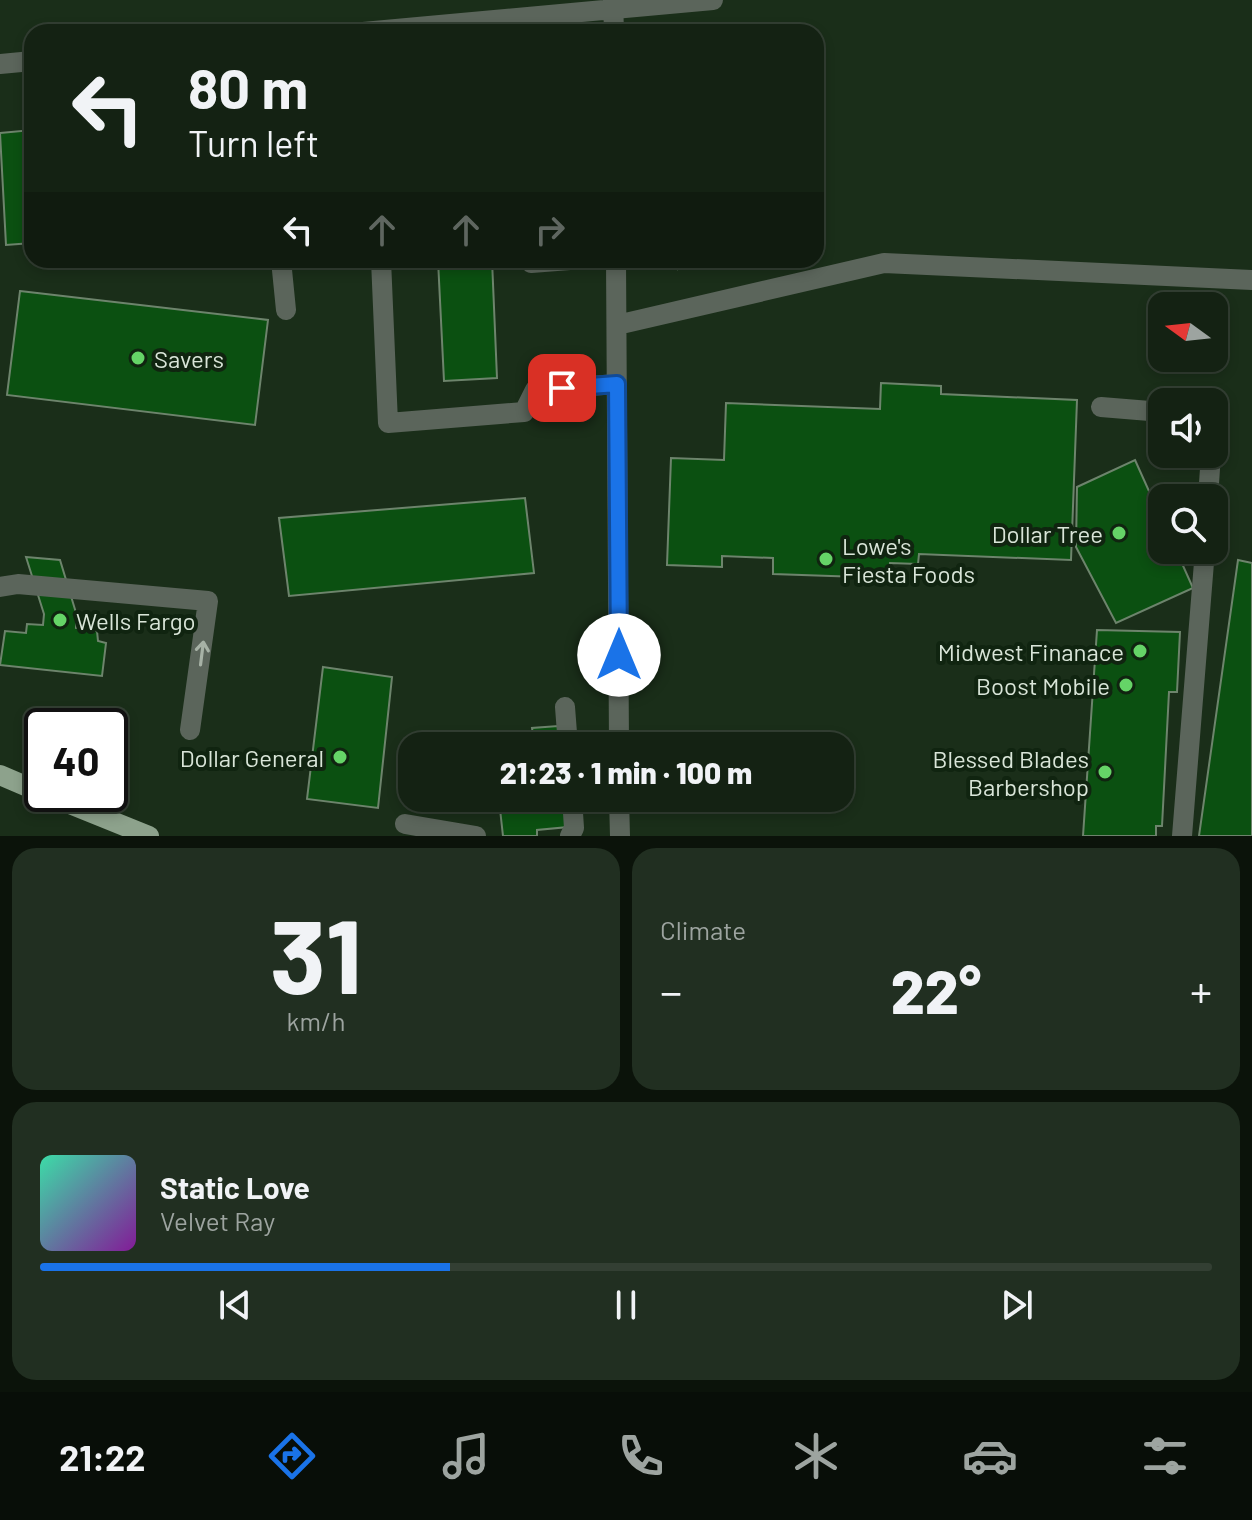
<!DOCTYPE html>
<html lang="en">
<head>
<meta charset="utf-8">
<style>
	:root { --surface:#142213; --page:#212f21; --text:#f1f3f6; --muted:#9da4a0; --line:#333f33; --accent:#1a73e8 }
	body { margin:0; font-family:Barlow,sans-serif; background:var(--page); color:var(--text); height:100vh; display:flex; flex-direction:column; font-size:30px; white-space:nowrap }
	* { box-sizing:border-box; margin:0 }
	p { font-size:26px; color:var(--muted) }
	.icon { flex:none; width:44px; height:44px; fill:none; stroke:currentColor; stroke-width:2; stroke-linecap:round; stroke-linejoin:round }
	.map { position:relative; height:836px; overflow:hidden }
	.details { display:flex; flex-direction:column; gap:12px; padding:12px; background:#0b130a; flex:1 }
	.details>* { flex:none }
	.banner { position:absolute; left:24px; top:24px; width:800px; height:244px; border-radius:24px; box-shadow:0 4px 12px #0003,0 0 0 2px var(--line); background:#142213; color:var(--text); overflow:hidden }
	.needle { width:52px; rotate:285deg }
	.tools { position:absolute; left:1148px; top:292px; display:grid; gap:16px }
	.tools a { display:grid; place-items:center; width:80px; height:80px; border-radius:16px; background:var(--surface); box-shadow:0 4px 12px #0003,0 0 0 2px var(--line); font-size:40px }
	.speed { position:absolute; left:24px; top:708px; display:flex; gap:16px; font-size:40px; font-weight:700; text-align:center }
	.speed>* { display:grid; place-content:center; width:104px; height:104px; border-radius:50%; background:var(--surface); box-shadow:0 4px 12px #0003,0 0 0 2px var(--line); line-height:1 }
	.speed .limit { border:4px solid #111; border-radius:12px; background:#fff; color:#111 }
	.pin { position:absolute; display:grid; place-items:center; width:68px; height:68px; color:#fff; margin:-34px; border-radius:16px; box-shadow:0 4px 12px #0006 }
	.me { position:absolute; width:88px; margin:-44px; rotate:0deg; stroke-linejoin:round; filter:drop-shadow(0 0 6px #0008) }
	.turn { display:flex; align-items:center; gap:28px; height:168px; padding:0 32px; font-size:36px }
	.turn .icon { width:104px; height:104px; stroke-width:2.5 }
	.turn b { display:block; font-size:56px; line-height:68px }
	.lanes { display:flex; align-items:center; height:76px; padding:0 32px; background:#0003; justify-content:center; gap:40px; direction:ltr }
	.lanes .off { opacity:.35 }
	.big { font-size:60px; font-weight:800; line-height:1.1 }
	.details .widget { flex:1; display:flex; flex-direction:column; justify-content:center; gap:12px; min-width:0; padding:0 28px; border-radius:24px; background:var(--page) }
	.details .dial { align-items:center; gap:0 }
	.dial b { font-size:104px; line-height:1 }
	.song { display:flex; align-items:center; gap:24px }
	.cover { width:96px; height:96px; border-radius:12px; background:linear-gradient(135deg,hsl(160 70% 55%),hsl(290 70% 35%)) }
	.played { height:8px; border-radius:4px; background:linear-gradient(90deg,var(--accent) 35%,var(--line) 35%) }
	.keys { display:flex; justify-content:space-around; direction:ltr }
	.heat { display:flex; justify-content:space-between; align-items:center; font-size:44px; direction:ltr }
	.details .tiles { flex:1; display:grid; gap:12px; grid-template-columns:1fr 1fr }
	.widget:last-child { grid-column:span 2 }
	.trip { position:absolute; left:398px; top:732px; width:456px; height:80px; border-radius:24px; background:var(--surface); box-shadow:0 4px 12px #0003,0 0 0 2px var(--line); font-weight:800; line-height:80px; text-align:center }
	.tab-bar { display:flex; height:128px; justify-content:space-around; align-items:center; background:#080e08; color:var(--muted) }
	.tab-bar .icon { width:56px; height:56px }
	.tab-bar .selected { color:var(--accent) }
	.tab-bar b { font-size:36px; color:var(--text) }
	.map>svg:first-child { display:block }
</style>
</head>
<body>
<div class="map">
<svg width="1252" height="836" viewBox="0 0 1252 836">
	<rect width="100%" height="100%" fill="#1a2e19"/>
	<path fill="#0b5011" stroke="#6d846c" stroke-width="2" d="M696,29L697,32H655Z
		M32,130V243L6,245L0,133Z
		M438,260H492L497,378L444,381Z
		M678,260H698L678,269Z
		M20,291L268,320L255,425L7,395Z
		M881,383L941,386V394L1077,400L1071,560L919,554L918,564L890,563L889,578L773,574V558L722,556V567L667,565L671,458L724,460L726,403L880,409Z
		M1135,460L1162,520V550H1176L1193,588L1116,623L1076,547L1077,487Z
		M525,498L534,573L289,596L279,518Z
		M26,557L60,560L77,616L76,628L97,631L98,641L106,643L102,676L0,665L5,631L26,633L27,624L43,625L44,614Z
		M1238,560L1252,563V836H1199Z
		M1097,630L1180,632L1177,692H1169L1162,826H1156V836H1083Z
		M323,667L392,677L378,808L307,799Z
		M558,726L560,746H518V743L534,742L532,728Z
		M522,798H565L568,827L537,830V836H503L499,800Z"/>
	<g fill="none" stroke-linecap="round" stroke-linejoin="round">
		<path stroke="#5b655b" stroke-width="20" d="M613,0L614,32
			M363,32L713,0
			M0,64L32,61
			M281,260L286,310
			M381,260L388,423L524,412L535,390L617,384
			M530,260L531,263L570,260
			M616,260L619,746
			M617,325L884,263L1252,280
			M1101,407L1162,412
			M1208,498L1211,454
			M0,587L18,584L208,601L190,730
			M565,707L568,746
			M619,798L620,836
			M405,824L476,836
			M570,836L574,828L572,798
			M1182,836L1205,550"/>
		<path stroke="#8da28c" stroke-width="20" d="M0,775L42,793
			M45,794L149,836"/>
	</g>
	<defs><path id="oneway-shaft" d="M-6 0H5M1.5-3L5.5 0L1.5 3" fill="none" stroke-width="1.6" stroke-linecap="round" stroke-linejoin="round" transform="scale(2)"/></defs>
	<use stroke="#a7b2a6" href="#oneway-shaft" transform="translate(202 653) rotate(-83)"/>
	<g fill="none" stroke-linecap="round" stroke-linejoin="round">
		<g stroke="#114b97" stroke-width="20">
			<path id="route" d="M562,388L617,384L619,655"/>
		</g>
		<use href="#route" stroke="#1a73e8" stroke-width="14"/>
	</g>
	<g fill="#65d467" stroke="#102410" stroke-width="3">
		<circle cx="138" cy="358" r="8"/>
		<circle cx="1119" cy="533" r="8"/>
		<circle cx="826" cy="559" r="8"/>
		<circle cx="60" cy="620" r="8"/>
		<circle cx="1140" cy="651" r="8"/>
		<circle cx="1126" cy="685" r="8"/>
		<circle cx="340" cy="757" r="8"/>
		<circle cx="1105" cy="772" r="8"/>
	</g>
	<g text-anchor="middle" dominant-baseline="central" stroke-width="8" stroke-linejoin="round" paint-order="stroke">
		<g font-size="24" fill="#d9e5d8" stroke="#102410" text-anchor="end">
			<text x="154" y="358" text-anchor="start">Savers</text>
			<text x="1103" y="533">Dollar Tree</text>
			<text x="842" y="545" text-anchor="start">Lowe's<tspan x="842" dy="28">Fiesta Foods</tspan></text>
			<text x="76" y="620" text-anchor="start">Wells Fargo</text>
			<text x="1124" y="651">Midwest Finanace</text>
			<text x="1110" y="685">Boost Mobile</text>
			<text x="324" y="757">Dollar General</text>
			<text x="1089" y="758">Blessed Blades<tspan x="1089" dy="28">Barbershop</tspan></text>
		</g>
	</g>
</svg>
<div class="tools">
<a><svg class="needle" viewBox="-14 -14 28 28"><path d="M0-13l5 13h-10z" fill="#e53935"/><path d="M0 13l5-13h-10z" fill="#9da4a0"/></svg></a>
<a><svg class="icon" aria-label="sound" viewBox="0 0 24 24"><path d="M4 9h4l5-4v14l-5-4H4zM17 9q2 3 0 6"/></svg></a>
<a><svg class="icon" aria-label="search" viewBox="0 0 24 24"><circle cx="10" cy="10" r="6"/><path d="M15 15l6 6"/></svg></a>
</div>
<div class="speed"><div class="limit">40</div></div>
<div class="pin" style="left:562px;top:388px;background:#d93025"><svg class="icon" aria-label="arrive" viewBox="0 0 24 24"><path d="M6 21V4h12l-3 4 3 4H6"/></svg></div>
<svg class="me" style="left:619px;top:655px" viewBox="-20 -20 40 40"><circle r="19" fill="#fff"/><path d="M0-13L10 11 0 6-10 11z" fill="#1a73e8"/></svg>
<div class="trip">21:23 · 1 min · 100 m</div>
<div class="banner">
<div class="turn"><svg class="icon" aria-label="left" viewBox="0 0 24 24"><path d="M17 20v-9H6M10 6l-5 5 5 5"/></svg><div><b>80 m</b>Turn left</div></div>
<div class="lanes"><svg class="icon" aria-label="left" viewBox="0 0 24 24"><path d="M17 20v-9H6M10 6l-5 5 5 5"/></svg><svg class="icon off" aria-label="ahead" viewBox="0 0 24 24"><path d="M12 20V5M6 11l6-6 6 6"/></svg><svg class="icon off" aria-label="ahead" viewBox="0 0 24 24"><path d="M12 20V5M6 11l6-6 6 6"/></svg><svg class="icon off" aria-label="right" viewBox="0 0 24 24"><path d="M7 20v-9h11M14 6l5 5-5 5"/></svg></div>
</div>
</div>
<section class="details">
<div class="tiles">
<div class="widget dial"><b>31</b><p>km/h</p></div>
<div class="widget"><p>Climate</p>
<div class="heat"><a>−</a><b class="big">22°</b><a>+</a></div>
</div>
<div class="widget">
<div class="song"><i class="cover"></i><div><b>Static Love</b><p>Velvet Ray</p></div></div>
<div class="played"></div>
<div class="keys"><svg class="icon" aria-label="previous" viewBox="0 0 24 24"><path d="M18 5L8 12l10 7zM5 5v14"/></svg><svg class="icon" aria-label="pause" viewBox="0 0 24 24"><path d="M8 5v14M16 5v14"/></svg><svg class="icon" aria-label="next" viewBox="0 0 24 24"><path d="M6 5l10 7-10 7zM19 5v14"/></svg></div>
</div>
</div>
</section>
<nav class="tab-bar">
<b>21:22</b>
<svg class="icon selected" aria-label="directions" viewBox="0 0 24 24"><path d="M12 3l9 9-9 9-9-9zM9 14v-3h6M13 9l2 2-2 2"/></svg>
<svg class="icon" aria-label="music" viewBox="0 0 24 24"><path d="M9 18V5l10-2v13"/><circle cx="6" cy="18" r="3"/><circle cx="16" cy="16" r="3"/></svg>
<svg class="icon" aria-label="phone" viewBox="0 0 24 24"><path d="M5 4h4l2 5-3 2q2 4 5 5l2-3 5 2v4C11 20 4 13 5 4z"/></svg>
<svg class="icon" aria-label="climate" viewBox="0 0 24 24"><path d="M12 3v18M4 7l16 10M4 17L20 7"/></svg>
<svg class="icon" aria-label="car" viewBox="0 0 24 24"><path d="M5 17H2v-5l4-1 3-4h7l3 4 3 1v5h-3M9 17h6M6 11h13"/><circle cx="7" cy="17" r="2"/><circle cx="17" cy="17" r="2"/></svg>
<svg class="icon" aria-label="filters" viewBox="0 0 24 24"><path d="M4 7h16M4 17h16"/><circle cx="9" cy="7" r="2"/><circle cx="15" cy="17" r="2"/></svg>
</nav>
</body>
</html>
